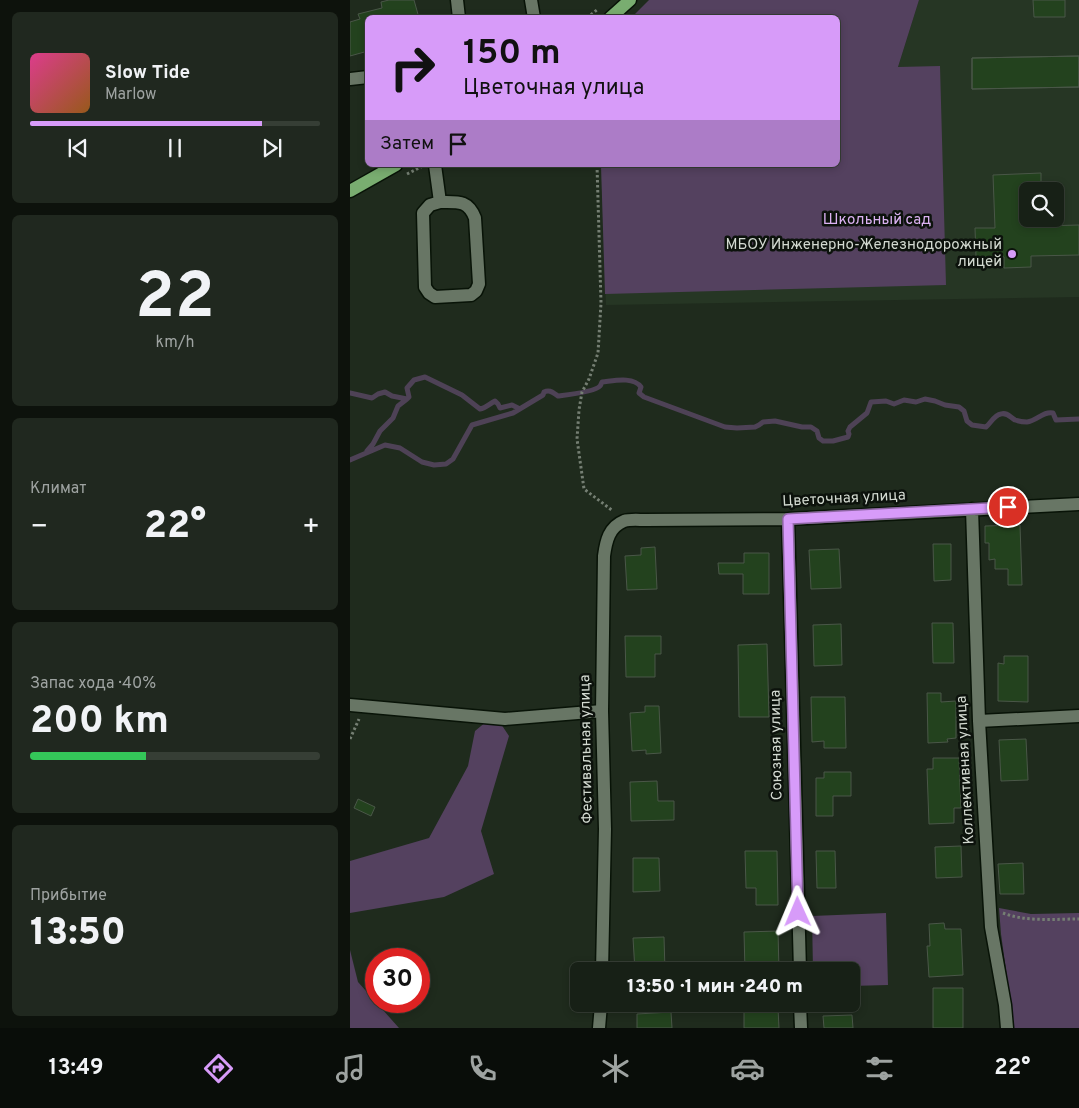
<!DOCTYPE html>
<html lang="ru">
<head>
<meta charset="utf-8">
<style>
	:root { --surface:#172016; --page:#20281f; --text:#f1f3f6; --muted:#9ea3a1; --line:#363e35; --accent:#d79bf9 }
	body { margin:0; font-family:Overpass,sans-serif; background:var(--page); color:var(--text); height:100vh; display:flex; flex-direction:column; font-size:19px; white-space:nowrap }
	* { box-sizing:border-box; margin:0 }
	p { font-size:16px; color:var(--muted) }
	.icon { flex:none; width:28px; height:28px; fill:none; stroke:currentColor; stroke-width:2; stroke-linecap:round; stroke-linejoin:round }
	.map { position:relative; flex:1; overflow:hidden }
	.sheet { display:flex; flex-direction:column; gap:12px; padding:12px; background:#0d120c; width:350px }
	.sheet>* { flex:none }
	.top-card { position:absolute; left:15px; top:15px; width:475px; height:152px; border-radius:8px; box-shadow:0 2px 8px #0003,0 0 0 1px var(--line); background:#d79bf9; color:#111; overflow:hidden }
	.tools { position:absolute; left:669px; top:182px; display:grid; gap:10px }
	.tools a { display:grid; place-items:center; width:45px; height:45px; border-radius:8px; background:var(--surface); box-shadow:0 2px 8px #0003,0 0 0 1px var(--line); font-size:25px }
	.speed { position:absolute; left:15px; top:948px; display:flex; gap:10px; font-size:25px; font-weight:700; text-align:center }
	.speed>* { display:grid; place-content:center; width:65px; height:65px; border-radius:50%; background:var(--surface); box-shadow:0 2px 8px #0003,0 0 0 1px var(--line); line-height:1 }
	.speed .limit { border:8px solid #d22; background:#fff; color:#111 }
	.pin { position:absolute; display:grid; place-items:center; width:42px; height:42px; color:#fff; margin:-21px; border:2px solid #fff; border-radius:50%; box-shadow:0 1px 5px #0007 }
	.me { position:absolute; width:55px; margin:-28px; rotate:359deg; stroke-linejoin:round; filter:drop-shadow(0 0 4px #0008) }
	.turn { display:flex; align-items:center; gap:18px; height:105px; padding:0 15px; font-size:22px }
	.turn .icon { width:65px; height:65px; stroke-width:2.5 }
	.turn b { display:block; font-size:35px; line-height:42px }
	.then { display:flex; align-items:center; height:48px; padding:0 15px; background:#0003; gap:10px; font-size:19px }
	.big { font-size:38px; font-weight:800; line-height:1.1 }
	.sheet .widget { flex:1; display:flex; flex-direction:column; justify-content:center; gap:8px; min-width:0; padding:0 18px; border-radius:8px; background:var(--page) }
	.sheet .dial { align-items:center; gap:0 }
	.dial b { font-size:65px; line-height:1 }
	.song { display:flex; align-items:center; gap:15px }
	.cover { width:60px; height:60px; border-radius:8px; background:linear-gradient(135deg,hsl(330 70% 55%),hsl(30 70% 35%)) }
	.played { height:5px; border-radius:2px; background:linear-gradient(90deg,var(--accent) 80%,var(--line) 80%) }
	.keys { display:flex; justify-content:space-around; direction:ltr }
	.heat { display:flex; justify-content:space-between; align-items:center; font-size:28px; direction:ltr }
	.charge { height:8px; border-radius:4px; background:linear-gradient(90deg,#34c759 40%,var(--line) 0) }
	.trip { position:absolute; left:220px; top:962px; width:290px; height:50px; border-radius:8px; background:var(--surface); box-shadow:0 2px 8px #0003,0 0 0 1px var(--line); font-weight:800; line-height:50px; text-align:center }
	.tab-bar { display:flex; height:80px; justify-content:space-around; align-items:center; background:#090d09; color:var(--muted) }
	.tab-bar .icon { width:35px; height:35px }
	.tab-bar .active { color:var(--accent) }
	.tab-bar b { font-size:22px; color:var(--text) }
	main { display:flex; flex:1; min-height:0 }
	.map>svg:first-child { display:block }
</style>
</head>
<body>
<main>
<section class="sheet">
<div class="widget">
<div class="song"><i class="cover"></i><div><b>Slow Tide</b><p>Marlow</p></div></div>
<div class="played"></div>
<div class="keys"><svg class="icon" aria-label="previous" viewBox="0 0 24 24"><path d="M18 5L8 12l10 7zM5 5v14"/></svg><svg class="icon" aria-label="pause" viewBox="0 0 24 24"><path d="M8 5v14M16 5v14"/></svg><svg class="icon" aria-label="next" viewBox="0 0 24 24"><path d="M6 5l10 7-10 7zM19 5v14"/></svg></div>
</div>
<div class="widget dial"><b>22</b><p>km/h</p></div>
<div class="widget"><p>Климат</p>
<div class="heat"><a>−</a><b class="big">22°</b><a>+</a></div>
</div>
<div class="widget"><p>Запас хода · 40%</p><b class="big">200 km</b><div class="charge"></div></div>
<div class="widget"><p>Прибытие</p><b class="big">13:50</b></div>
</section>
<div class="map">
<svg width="729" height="1028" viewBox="0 0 729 1028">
	<rect width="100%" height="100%" fill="#1f2b1d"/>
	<path fill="#263624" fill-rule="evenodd" d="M569,0H729V297L256,305L251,165H488L548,67ZM678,191H705V219H678Z"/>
	<path fill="#54415f" d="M299,0H569L548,67L590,66L596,285L255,294L251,165H488V18L282,17Z
		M137,721L151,724L159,736L131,831L144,874L94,897L0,913V861L79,838L118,766L125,731Z
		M649,908L681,914L729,913V1028H664L651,934Z
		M536,913L538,985L501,986V971H463L462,916Z
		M0,950L8,982L49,1028H0Z"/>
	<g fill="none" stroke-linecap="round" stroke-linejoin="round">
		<path stroke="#4e4256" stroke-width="5" d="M0,393L22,398L28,394L35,392L42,396L57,399L59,397L57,388L64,380L75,377L112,395L130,409C136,408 139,404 145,401L148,404L150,408L162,405L170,409
			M17,451L23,444L30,431L43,418L48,406L57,399
			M0,460L35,445L50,448L72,462L84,465L96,464L103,459L122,425L163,413L193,395L194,392C200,389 203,393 208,396C216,395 245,392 250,386C251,385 251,384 252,382C263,381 283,376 291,387L289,393L294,397L375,427L387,428L405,427L409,425L413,422L425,421L452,427H461L467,431L469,438L473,441H483L498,437L499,434L498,431L500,427L517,413L521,402L536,401L544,404L554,400L566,402L575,399L585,401L595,405L609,407L614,411L617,421L622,425L636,427C641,423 644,415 651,414C657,412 660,417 665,420C668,421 674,422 677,422C687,421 693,411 703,413L706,420L729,419"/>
	</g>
	<path fill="#23421e" stroke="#4a5748" d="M39,0H64L69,18H18V51L0,56V22L10,19L8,14L32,8L31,2Z
		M683,0H715V17H684Z
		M729,56V87L622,89V58Z
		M729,56V87L622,89V58Z
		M691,173V191H678V219H692V226L729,225V255L681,256V267L654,268V257H626L625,228H645L643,175Z
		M670,525L672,585H658V569H645V559L639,560V543H635V526Z
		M583,544H601V580L584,581Z
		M305,547L307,589L277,590L275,556L291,555V548Z
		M489,549L491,588L461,589L459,550Z
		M394,553H419V594H393V574H369L368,563H394Z
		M582,623H603L604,663H583Z
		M491,624L492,665L464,666L463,625Z
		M275,636H311V654H305V677H276Z
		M417,644L419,717H389L388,645Z
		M654,656H678V702L648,701V663L654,664Z
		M577,693H591V702L606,701V738L597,739L598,742L578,743Z
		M461,697H495L496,748H474V741L462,742Z
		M295,706H309L311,753L296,754V750L282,751L280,713L295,712Z
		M676,739L678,780L651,781L649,740Z
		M583,758H609L611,808H604V823L579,824L577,769H583Z
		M474,772H501V796H483V816H466V778H474Z
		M307,781L308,801H324V820L281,821L280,782Z
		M8,799L25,807L21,816L4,808Z
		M611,846L612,877L586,878L585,847Z
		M395,851H427L428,905H406V888H396Z
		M466,851H485L486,888H467Z
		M283,858H309L310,891L283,892Z
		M673,863L674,894H650L648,864Z
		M594,923L595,929H611L613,975L579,977L577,946H580L579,924Z
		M428,931L429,971H395L394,932Z
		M314,937L315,971H285L283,938Z
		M583,988H613V1028H583Z
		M428,1008L429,1028H394V1009Z
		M321,1012L322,1028H287V1014Z
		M502,1015L503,1028H474L473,1016Z"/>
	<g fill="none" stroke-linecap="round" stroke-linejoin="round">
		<g stroke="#081307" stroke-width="15">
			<path id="minor" d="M107,0L109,18
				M181,0L184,18
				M0,79L18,77
				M85,165L90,202
				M90,202C108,202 118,200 125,218L129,284L126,291L121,295L85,297L79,293L75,287L73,213L80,205Z
				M622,509L629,721L641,927L655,1005L657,1028
				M438,519L450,971
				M0,705L155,719L252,711
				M629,721L729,716
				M252,971L255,829L252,711L254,556C256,541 259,527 274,521C280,519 289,520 295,520L438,519L729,504
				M450,1004L451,1028
				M249,1028L251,1004"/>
		</g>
		<g stroke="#081307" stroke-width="15">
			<path id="major" d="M260,18L280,0
				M0,191L46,165"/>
		</g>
		<path stroke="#757f73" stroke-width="3" stroke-dasharray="2.5 2.5" stroke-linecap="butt" d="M237,18L248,9
			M247,165L251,303L248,353L239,379L232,392L229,410L227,439L234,489L263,511
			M57,174L71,167
			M0,739L9,719
			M653,913C675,922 706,919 729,919"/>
		<use href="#minor" stroke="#687665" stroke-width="12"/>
		<use href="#major" stroke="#79ad70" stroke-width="12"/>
	</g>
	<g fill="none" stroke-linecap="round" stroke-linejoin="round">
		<g stroke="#8c65a2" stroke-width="12">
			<path id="route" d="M448,912L438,519L658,507"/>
		</g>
		<use href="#route" stroke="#d79bf9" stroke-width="9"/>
	</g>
	<circle fill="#d79bf9" stroke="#0c120c" stroke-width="2" cx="662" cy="254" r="5"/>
	<g text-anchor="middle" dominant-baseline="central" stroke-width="5" stroke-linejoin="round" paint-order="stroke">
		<g font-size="15" fill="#dcb2f3" stroke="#0c120c">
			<text x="527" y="220">Школьный сад</text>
		</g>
		<g font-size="15" fill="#d2d9d0" stroke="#0c120c" text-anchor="end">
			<text x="652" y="245">МБОУ Инженерно-Железнодорожный<tspan x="652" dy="17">лицей</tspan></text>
		</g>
		<g font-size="15" fill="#d2d9d0" stroke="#0c120c">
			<text transform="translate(494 499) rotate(-3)">Цветочная улица</text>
			<text transform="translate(427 745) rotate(-91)">Союзная улица</text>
			<text transform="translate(237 749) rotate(-91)">Фестивальная улица</text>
			<text transform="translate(616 770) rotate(-93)">Коллективная улица</text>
		</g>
	</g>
</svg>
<div class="tools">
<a><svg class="icon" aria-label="search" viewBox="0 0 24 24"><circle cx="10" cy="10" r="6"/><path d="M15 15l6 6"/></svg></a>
</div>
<div class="speed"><div class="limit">30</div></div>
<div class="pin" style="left:658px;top:507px;background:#d93025"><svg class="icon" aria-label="arrive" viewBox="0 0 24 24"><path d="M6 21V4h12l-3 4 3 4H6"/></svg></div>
<svg class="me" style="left:448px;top:912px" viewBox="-20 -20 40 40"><path d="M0-17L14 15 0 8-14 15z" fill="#d79bf9" stroke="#fff" stroke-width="4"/></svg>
<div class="trip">13:50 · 1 мин · 240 m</div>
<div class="top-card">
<div class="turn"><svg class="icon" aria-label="right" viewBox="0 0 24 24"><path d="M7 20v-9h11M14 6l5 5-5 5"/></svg><div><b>150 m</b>Цветочная улица</div></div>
<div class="then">Затем<svg class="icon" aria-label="arrive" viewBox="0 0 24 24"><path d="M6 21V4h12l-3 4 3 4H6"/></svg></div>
</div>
</div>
</main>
<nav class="tab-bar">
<b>13:49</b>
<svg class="icon active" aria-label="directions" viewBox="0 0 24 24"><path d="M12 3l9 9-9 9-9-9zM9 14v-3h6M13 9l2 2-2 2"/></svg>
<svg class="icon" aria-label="music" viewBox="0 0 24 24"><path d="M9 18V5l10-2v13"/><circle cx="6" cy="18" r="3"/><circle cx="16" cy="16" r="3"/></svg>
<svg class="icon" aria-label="phone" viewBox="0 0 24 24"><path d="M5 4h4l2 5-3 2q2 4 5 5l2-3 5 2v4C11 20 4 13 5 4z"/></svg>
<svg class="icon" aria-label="climate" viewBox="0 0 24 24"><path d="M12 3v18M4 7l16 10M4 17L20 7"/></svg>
<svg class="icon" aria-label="car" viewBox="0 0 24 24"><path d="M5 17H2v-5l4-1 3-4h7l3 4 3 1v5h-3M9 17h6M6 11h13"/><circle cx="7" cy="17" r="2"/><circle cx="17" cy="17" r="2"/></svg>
<svg class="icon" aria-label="filters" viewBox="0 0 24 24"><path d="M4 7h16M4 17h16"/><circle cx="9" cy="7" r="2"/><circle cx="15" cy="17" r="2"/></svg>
<b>22°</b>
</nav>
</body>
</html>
